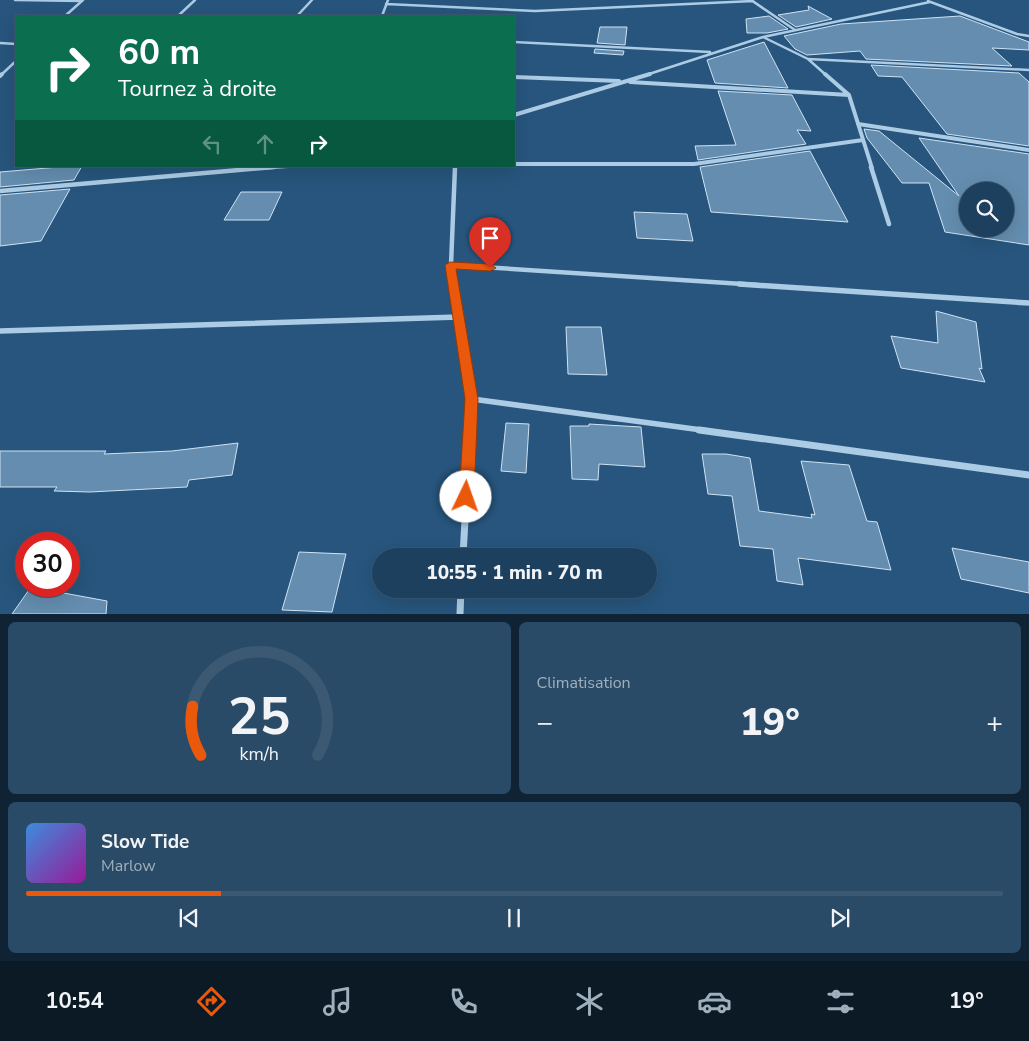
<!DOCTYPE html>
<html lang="fr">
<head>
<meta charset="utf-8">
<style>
	:root { --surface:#1d405e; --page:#2a4b67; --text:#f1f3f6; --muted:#a0afbc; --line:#3b5973; --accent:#ea580c }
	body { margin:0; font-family:"Nunito Sans",sans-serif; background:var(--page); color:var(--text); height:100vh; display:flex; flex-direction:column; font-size:19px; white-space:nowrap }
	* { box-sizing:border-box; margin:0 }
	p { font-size:16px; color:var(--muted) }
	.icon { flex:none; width:28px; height:28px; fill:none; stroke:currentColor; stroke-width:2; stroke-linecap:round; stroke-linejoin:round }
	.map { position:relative; height:614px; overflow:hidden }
	.panel { display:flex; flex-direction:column; gap:8px; padding:8px; background:#102334; flex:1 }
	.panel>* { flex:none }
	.guide { position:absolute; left:15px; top:15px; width:500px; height:152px; border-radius:0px; box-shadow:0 5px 20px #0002,0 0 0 1px var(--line); background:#0b6e4f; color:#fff; overflow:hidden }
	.tools { position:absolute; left:959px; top:182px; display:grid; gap:10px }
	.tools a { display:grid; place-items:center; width:55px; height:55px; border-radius:50%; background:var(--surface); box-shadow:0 5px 20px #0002,0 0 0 1px var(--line); font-size:25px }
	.speed { position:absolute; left:15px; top:532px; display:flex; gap:10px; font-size:25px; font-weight:700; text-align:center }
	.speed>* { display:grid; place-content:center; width:65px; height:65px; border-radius:50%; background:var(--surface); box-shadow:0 5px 20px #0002,0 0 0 1px var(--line); line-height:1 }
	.speed .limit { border:8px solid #d22; background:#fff; color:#111 }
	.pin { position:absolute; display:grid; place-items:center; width:42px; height:42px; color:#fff; margin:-51px -21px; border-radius:50% 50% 50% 0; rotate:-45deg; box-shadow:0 0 5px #0007 }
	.pin .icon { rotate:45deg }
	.me { position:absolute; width:55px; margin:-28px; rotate:3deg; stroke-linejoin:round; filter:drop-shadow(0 0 4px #0008) }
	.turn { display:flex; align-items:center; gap:18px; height:105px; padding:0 20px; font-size:22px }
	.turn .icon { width:65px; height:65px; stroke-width:2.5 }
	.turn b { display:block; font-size:35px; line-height:42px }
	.lanes { display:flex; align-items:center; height:48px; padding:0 20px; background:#0003; justify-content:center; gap:25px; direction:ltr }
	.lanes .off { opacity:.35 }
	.big { font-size:38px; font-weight:800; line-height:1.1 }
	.panel .card { flex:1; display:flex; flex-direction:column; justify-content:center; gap:8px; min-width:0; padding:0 18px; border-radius:8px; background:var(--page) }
	.panel .dial { align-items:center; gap:0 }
	.dial svg { height:130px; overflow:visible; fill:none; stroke:var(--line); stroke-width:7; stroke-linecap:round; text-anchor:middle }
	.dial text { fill:var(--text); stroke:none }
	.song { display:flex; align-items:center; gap:15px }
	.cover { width:60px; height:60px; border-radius:8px; background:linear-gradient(135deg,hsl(210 70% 55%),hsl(300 70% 35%)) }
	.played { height:5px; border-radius:2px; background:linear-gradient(90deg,var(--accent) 20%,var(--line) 20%) }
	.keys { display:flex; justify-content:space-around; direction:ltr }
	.heat { display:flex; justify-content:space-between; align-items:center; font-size:28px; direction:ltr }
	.panel .tiles { flex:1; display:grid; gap:8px; grid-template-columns:1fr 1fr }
	.card:last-child { grid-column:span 2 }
	.trip { position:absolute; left:372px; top:548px; width:285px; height:50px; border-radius:25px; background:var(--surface); box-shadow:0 5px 20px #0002,0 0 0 1px var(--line); font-weight:800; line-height:50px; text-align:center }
	.tabs { display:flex; height:80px; justify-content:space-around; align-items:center; background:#0c1a26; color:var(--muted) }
	.tabs .icon { width:35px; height:35px }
	.tabs .current { color:var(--accent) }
	.tabs b { font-size:22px; color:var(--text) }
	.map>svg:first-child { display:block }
</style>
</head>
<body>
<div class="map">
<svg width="1029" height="614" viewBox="0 0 1029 614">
	<rect width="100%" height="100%" fill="#27557d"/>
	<path fill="#648daf" stroke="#cfe3f4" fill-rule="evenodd" d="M808,6L832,19L796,27L778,15L809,10Z
		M769,16L788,29L767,33H747L746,19Z
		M960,16L1029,42V50L992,48L1012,66L866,59L860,51L807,55L795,49L784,36L841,24Z
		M600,27H627L625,45L597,43Z
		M764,42L788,88L715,83L707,60Z
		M595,49L624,51L623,55L594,53Z
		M871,65L1019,73L1029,82V146L947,134L902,77L878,76Z
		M718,91L792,95L811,131L797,130L806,144L698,160L695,146L736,145Z
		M864,129L879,131L959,196L919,138L1029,154V245L945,232L929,183H902L867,138ZM968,191H1005V229H968Z
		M810,151L848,222L711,212L700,167Z
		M71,166H82L74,180L0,187V172Z
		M70,189L41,241L0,246V195Z
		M241,192H282L269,220H224Z
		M634,212L687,214L693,241L637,238Z
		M936,311L976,322L982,369L979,368L985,382L901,368L891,336L938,343Z
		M566,327H601L607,375L568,374Z
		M506,423L529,424L526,473L501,471Z
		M589,424L641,427L645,467L599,464L598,480L572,479L570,426H589Z
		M238,443L232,475L189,480L187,487L90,492L54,491L57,487H0V451H106L104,454L172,451Z
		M702,454H726L750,458L759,511L812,518L811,514L815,515L801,461L849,465L867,521L877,522L891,570L798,558L803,585L777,581L773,549L740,546L732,496L708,494Z
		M952,548L1029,562V593L961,579Z
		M299,552L346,554L332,612L282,610Z
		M31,587L107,601L106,614H12Z"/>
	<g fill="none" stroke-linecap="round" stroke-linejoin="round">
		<path stroke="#accbe4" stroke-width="2.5" d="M15,0L82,1
			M751,0L795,30
			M928,1L1017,34L1029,36
			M386,4L535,11L753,1
			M65,16L83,0
			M178,16L195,0
			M297,16L312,0
			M382,16L388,0
			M763,37L808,59L826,75
			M514,42L710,52
			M0,43L16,44
			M808,59L1029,70
			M1,75L16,61
			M646,75L763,37L930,2"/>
		<path stroke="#accbe4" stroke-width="4" d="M825,74L849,95L872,168
			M0,76L2,74
			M514,77L619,81
			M630,82L849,95
			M514,115L650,74
			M858,124L1029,150
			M514,164H694L863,140
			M260,168L288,166
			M455,168V166"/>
		<path stroke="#accbe4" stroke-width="4.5" d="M871,167L889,224
			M0,191L274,167
			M451,265L758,285
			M454,285L451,265L455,167"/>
		<path stroke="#accbe4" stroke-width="5.5" d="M454,284L472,399L470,431
			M739,284L1029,303
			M0,331L459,317
			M472,399L709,431"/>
		<path stroke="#accbe4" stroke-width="7" d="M699,430L1029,475
			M463,556L470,430
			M460,614L461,589"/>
	</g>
	<path fill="#ea580c" stroke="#983908" d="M450,262L490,264L496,268L490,271L456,269L478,399L474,497L472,502L466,504L461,502L459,497L465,399L445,265Z"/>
</svg>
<div class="tools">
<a><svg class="icon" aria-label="search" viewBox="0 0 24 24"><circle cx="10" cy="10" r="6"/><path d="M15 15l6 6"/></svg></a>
</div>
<div class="speed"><div class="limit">30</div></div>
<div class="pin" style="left:490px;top:268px;background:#d93025"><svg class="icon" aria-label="arrive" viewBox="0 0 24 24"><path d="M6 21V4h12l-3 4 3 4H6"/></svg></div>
<svg class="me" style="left:466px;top:497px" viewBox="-20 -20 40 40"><circle r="19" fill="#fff"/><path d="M0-13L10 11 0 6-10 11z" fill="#ea580c"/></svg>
<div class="trip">10:55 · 1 min · 70 m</div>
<div class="guide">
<div class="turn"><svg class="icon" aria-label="right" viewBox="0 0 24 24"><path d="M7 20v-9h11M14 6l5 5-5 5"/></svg><div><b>60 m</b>Tournez à droite</div></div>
<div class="lanes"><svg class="icon off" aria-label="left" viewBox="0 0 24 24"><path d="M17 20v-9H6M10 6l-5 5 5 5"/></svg><svg class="icon off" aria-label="ahead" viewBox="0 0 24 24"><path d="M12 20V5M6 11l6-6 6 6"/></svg><svg class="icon" aria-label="right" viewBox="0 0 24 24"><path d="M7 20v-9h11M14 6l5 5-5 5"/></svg></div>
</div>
</div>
<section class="panel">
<div class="tiles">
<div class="card dial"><svg viewBox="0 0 100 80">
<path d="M14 69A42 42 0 1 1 86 69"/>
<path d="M14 69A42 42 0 0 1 9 39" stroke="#ea580c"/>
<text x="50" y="56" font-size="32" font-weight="700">25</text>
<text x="50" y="72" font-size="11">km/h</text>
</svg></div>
<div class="card"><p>Climatisation</p>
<div class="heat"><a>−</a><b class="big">19°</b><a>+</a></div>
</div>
<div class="card">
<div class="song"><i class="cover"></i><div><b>Slow Tide</b><p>Marlow</p></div></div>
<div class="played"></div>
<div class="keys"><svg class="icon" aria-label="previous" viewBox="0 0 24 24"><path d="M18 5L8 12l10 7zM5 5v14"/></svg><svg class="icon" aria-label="pause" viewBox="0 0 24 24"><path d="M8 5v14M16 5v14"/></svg><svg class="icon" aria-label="next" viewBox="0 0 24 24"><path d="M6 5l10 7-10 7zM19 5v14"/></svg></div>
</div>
</div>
</section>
<nav class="tabs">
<b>10:54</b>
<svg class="icon current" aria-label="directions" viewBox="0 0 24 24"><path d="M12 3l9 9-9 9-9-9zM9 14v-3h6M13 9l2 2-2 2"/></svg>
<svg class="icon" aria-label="music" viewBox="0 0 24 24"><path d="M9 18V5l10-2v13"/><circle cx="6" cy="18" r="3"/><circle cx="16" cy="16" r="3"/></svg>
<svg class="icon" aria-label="phone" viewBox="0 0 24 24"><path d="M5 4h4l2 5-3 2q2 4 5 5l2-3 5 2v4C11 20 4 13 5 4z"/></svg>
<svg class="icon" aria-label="climate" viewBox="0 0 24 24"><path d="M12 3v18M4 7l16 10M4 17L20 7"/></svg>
<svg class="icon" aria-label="car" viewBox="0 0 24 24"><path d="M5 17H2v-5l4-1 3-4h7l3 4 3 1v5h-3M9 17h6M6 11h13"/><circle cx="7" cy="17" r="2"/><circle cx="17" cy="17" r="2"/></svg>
<svg class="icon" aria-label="filters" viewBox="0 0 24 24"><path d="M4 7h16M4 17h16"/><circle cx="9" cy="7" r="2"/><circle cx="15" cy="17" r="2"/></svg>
<b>19°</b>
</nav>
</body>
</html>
